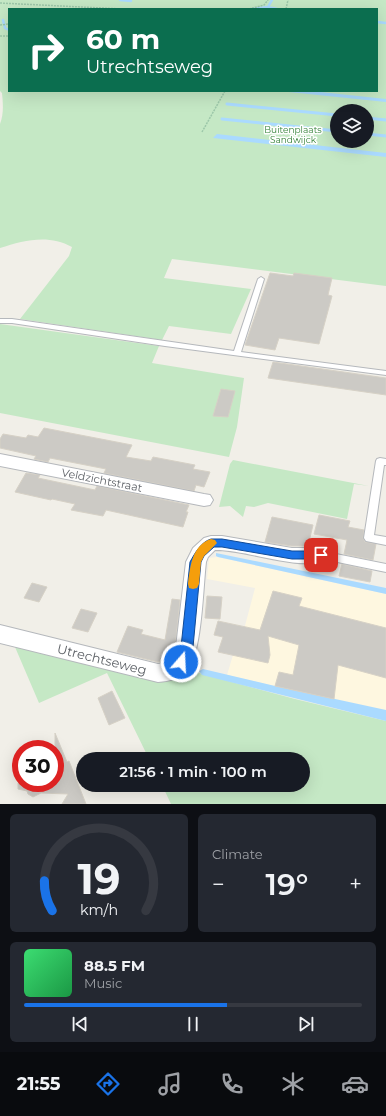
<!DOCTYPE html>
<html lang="en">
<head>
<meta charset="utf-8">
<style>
	:root { --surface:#171b24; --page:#242831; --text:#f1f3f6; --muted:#9ea1a6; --line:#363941; --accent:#1a73e8 }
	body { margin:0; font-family:Montserrat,sans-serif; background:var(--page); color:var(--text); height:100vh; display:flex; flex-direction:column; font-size:15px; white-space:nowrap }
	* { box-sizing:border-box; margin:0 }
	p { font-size:13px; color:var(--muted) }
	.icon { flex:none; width:22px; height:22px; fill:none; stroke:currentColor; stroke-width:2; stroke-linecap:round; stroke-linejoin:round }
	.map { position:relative; height:804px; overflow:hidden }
	.side { display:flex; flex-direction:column; gap:10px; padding:10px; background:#0d0f14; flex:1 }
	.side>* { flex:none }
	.guide { position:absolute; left:8px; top:8px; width:370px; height:84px; border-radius:0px; box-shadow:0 4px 16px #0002; background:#0b6e4f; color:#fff; overflow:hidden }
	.buttons { position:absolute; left:330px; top:104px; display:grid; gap:8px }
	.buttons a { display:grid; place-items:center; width:44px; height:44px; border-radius:50%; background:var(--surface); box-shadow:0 4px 16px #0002; font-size:20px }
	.speed { position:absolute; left:12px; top:740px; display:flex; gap:8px; font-size:20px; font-weight:700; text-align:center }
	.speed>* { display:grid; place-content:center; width:52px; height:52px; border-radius:50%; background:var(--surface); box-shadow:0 4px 16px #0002; line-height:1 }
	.speed .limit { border:6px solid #d22; background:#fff; color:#111 }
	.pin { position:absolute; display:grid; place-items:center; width:34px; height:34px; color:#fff; margin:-17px; border-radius:8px; box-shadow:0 2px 6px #0006 }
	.me { position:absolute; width:44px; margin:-22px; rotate:19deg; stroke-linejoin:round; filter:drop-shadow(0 0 3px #0008) }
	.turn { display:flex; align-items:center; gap:14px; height:84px; padding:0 12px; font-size:18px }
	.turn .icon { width:52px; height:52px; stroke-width:2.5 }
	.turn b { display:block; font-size:28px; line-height:34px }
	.big { font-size:30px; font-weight:600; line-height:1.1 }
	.side .widget { flex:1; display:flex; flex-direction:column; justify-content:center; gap:6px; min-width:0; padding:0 14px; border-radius:6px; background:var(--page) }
	.side .dial { align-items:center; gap:0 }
	.dial svg { height:104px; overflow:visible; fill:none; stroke:var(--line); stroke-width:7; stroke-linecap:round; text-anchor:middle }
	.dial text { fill:var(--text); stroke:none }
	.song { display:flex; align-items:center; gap:12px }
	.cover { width:48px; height:48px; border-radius:6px; background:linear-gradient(135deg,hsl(140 70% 55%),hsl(140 70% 35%)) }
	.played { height:4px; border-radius:2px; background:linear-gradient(90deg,var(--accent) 60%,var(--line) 60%) }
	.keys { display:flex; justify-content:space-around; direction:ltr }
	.heat { display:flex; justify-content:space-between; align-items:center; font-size:22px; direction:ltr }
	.side .tiles { flex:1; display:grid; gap:10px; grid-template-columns:1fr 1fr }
	.widget:last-child { grid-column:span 2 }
	.trip { position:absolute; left:76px; top:752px; width:234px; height:40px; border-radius:20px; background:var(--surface); box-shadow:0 4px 16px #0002; font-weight:600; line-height:40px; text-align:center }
	.dock { display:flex; height:64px; justify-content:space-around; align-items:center; background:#090b0e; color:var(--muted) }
	.dock .icon { width:28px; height:28px }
	.dock .selected { color:var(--accent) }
	.dock b { font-size:18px; color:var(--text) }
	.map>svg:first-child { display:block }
</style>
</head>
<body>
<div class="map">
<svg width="386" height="804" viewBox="0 0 386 804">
	<rect width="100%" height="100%" fill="#f1efe8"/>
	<path fill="#fef7e0" d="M217,557L386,594V712L227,675L233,655L242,637L255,588L207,579L209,558Z"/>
	<path fill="#c5e8c5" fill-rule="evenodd" d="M0,0H386V286L172,259L164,278L251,289L231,334L169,326L162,340L20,319L69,256L72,247C49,234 24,240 0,248V124C4,114 3,103 2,93L0,91ZM9,9H377V91H9ZM337,111H367V141H337Z
		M0,324L159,346L152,363L244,378L237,427L229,457L0,413Z
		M233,460L369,486L354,484L347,519L268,503L254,507L246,506L243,517L230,506L219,507L230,464Z
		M12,640L175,676L199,671V673L295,699L386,721V804H171L162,785H303V759H149L107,673L39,703Z"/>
	<path fill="#aadaff" d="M279,91H311L386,99V102Z
		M217,134L386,153V157L213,138Z
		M216,553L386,588V594L218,557L216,556Z
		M203,669L275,686L386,710V721L202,675L199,671Z"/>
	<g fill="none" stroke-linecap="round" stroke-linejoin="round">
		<path stroke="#aadaff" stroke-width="2.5" d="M120,0L131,1
			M268,7L272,0
			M253,9L268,7L277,9
			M3,20L5,28L9,30
			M377,22L386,23"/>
		<path stroke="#aadaff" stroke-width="3" d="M227,104L337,115
			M367,118L386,120
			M222,119L337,131
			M367,134L386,136"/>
	</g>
	<path fill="#cccac5" stroke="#d6d1c6" d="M270,273L293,276L294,273L332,278L328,295L332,296L319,344L279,338L275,350L245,345Z
		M273,362L386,378V395L268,378Z
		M221,389L235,391L228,417L213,416Z
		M44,428L132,445L126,457L151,461L153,457L195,465L193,469L210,472L204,487L196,485L194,491L104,473L106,469L50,458L48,462L34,459L36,456L0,448V439L3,434L26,438L28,435L38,437Z
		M26,473L40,475L38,478L95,490L97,486L189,505L186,512H188L183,527L106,510L103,516L71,510L75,504L52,499L51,500L15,492Z
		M319,515L350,521L348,527L364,530L363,538L365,542L376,544L373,560L344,554L347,540L314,534Z
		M272,517L313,525L308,546H292L265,542Z
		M342,564L372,571L370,582L339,576Z
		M32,583L47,587L39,602L24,598Z
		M273,591L302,598L299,606L386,628V678L338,665L334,699L275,686L279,672L293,675L299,645L268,636L270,655L268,663L218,652L223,637L214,635L218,621L260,630Z
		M207,596L222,597L220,619L205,618Z
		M172,599L180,600L175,647L168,658L158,662L117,652L128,626L143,630L141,634L165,640Z
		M81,609L97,613L88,632L72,628Z
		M112,691L125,718L109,725L98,698Z
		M55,733L67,762L69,761L86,804H62L68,794L41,793L33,797L28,794L27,791L18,789V783H55Z"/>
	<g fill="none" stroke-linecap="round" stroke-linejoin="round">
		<g stroke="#b5b8bc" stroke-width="2">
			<path id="lane" d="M261,277L264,279L241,352L386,371V375L165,346L12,323H0V319H12L234,351L258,279Z
				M380,458L386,459V465H384L374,535L386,537V545L366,541L364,538L376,461L377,459Z
				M321,551L386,564V572L318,558L316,555L318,552Z"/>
		</g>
		<g stroke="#b5b8bc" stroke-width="2">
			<path id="street" d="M0,454L204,494L210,495L213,500L210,505L204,506L0,466Z
				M211,536H222L292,548H321L328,550L331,555L328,560C293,571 251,550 215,550L208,557L206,562C203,586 202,652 188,669C180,679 170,681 158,682L0,643V625L158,664C169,663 172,656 176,647L186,562L193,548L204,538Z"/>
		</g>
		<path stroke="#9cc7a9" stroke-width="1.5" stroke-dasharray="2 1" stroke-linecap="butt" d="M0,3L122,9
			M249,9L264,5L268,0
			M286,9L288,0
			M0,25L9,24
			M0,36H9
			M202,132L225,91"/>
		<use href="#lane" fill="#fff" fill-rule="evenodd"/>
		<use href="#street" fill="#fff" fill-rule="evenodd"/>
	</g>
	<path fill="#1a73e8" stroke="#114b97" d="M211,539H222L292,551H321L325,552L326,555L325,558L321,559H292L222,547H214L204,556L201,562L193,647L185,666L181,667L177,666L175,662L181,647L190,562C195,553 201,542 211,539Z"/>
	<path fill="#f59e0b" d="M211,539L215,540L217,543L204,556L201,562L199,584L197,588L193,589L189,588L188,584C190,567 192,545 211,539Z"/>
	<g text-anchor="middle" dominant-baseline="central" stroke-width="3" stroke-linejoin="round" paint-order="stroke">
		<g font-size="9" fill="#348238" stroke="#fff">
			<text x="293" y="129">Buitenplaats<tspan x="293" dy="10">Sandwijck</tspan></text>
		</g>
		<g font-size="11" fill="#5f6368" stroke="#fff">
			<text transform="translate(102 480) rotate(11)">Veldzichtstraat</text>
		</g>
		<g font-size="13" fill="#5f6368" stroke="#fff">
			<text transform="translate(102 659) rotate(14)">Utrechtseweg</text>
		</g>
	</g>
</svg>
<div class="buttons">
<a><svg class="icon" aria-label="layers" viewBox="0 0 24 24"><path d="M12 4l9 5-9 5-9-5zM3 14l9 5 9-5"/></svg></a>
</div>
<div class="speed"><div class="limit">30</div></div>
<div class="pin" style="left:321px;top:555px;background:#d93025"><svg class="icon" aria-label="arrive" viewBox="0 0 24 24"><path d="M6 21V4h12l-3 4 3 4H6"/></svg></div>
<svg class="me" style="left:181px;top:662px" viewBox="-20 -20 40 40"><circle r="17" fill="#1a73e8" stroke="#fff" stroke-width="3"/><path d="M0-11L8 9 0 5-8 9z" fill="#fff"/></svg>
<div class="trip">21:56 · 1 min · 100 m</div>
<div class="guide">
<div class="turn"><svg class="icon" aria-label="right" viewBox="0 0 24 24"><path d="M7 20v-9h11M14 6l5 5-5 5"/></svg><div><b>60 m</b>Utrechtseweg</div></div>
</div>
</div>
<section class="side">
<div class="tiles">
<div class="widget dial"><svg viewBox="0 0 100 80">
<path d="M14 69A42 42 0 1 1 86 69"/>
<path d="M14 69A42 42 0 0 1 8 46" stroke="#1a73e8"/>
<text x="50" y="56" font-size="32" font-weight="700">19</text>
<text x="50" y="72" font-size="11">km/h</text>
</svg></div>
<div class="widget"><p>Climate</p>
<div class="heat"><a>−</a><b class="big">19°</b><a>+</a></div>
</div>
<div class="widget">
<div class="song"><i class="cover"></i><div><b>88.5 FM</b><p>Music</p></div></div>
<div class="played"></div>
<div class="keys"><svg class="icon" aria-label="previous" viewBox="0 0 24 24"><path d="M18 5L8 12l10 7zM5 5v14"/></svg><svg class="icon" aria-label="pause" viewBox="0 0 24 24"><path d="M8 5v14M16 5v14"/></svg><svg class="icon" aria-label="next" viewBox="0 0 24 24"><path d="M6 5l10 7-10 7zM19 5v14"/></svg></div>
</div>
</div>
</section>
<nav class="dock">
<b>21:55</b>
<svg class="icon selected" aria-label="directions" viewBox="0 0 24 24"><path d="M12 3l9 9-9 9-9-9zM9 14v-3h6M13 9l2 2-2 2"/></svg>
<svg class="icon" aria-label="music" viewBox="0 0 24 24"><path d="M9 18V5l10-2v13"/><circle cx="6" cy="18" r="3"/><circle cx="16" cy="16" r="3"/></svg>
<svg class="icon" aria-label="phone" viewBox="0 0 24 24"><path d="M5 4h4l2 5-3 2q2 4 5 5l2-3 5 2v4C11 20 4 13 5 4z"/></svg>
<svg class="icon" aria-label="climate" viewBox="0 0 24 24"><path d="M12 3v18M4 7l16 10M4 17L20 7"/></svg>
<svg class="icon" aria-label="car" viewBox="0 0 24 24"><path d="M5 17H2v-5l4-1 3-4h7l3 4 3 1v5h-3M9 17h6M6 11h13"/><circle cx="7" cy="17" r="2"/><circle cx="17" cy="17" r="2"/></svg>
</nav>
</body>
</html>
